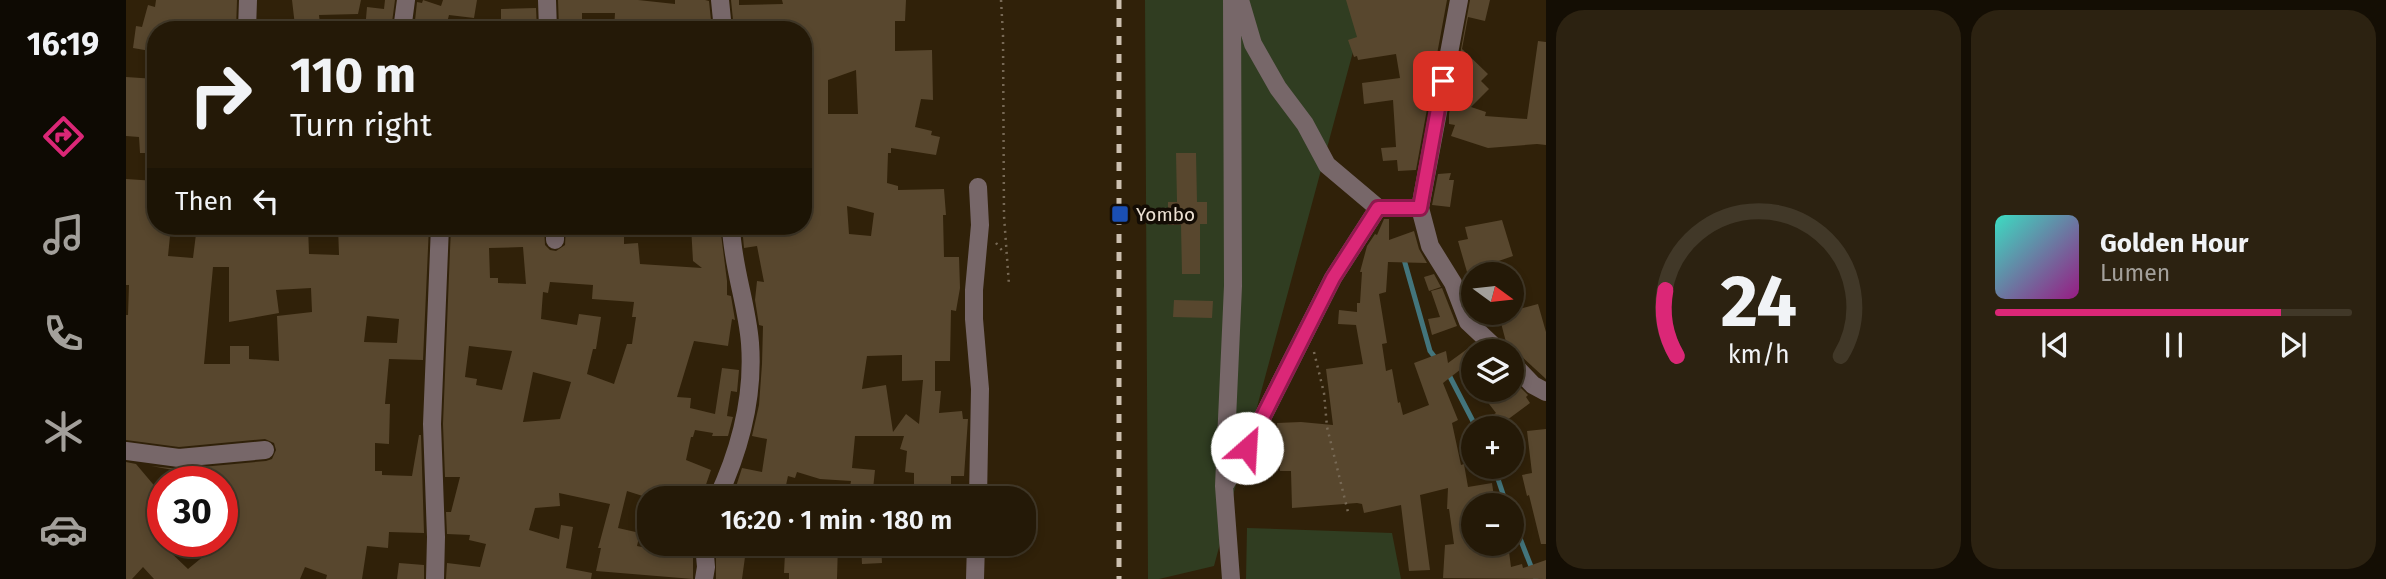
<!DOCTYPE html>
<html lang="en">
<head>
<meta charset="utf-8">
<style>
	:root { --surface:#241907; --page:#2c2211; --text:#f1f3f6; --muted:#a3a09b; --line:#413828; --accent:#db2777 }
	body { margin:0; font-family:"Fira Sans",sans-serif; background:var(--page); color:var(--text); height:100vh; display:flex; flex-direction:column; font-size:26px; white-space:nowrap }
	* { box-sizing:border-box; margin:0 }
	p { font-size:23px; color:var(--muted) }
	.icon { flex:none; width:38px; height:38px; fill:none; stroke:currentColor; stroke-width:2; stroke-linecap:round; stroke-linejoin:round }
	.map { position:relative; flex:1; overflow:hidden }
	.sheet { display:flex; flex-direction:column; gap:10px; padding:10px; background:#140e04; width:840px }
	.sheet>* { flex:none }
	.banner { position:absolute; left:21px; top:21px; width:665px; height:214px; border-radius:28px; box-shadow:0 4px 10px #0003,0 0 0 2px var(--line); background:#241907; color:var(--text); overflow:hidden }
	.needle { width:46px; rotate:105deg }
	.fabs { position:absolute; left:1335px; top:262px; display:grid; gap:14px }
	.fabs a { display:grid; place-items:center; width:63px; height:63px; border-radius:50%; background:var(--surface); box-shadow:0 4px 10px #0003,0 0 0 2px var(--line); font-size:35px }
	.speed { position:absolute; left:21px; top:466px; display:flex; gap:14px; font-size:35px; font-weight:700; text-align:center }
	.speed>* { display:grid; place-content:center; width:91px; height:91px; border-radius:50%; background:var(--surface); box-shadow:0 4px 10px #0003,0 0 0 2px var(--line); line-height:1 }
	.speed .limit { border:10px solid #d22; background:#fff; color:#111 }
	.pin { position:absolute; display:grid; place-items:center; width:60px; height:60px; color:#fff; margin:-30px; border-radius:14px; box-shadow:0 4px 10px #0006 }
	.me { position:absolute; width:77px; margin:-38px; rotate:26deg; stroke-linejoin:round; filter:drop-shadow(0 0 5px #0008) }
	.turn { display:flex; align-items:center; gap:24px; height:147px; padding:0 28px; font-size:32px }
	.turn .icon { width:91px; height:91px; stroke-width:2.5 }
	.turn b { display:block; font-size:49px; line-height:60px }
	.then { display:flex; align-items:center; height:66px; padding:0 28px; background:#0003; gap:14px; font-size:26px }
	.sheet .tile { flex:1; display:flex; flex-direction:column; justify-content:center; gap:10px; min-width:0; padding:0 24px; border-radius:28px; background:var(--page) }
	.sheet .dial { align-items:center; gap:0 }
	.dial svg { height:182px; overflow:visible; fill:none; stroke:var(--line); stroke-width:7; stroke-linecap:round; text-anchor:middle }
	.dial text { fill:var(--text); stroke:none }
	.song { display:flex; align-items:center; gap:21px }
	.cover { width:84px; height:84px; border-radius:10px; background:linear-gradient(135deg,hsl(170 70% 55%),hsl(310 70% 35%)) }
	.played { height:7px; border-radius:4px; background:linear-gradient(90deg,var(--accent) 80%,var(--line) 80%) }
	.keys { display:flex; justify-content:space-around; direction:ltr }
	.sheet .tiles { flex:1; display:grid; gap:10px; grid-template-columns:repeat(2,1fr) }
	.trip { position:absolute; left:511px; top:486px; width:399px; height:70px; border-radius:28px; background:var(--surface); box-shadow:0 4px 10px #0003,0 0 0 2px var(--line); font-weight:600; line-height:70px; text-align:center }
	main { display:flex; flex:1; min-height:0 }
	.tabs { display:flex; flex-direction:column; width:126px; justify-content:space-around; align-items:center; background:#0e0a03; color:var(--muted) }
	.tabs .icon { width:49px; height:49px }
	.tabs .active { color:var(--accent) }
	.tabs b { font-size:32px; color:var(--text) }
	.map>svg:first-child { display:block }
</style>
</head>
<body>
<main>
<nav class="tabs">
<b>16:19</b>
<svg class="icon active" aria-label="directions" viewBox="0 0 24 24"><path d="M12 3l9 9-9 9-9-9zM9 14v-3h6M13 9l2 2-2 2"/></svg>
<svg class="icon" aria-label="music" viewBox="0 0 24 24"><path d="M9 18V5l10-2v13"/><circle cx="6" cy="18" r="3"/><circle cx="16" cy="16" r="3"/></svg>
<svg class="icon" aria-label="phone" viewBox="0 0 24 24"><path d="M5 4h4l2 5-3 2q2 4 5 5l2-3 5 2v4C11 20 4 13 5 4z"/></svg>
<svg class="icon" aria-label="climate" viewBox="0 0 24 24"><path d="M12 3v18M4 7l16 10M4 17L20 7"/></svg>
<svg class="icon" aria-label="car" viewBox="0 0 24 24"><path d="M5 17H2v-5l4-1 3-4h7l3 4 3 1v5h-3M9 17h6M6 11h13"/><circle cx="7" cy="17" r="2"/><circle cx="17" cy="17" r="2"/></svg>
</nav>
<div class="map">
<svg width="1420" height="579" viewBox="0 0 1420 579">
	<rect width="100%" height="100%" fill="#302109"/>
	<path fill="#303d21" d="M1019,0H1241L1088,566L1033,579H1022Z
		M1121,528L1266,533L1275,579H1120Z"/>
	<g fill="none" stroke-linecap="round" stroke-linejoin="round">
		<path stroke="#43757c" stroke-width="5" d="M1277,256L1304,351L1311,360
			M1322,373L1351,429
			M1368,467L1381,506
			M1386,518L1410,579"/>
	</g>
	<path fill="#58472e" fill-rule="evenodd" d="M30,0H111L110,30H30V52L7,48L10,26L16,27L22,5L29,7Z
		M166,0H235L232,14L193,15L194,24L169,26Z
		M259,0H269L265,30H239L241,7L258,9Z
		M297,0L315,6L317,0H351L348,18L323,15L319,30L297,24L296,30H288L291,2L296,3Z
		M432,0H512L549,4V0H579L583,1L586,30H542V28L516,25L515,30H488L489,13H456V29H433Z
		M605,0H613V5L657,4L656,0H780L779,21H769V51L806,50L807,100L795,99L789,127L806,131L805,135L814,137L810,155L765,148V153H762L761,183L772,186V190L818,189L820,215H817L818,257H833L834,288L830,311L825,310L824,361H809V391H815L813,413L836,411L837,419H842L838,476H825V499H788V473L779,472L781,451L774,449L778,436H729L726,468L749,470L746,499H722L725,481L694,479L671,472L669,478L662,476L657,499H606L616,468L636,472L641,439L626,436L633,405L636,364L637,326L633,325L629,300L631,281L638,282L631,246L618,248L616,226H677V30H657V27L608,30ZM730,70L732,114H702V80ZM721,206L748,213L745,236L723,234ZM776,355V381L797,380L793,424L780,414L767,432L760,385L736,389L741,356Z
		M1220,0H1321L1307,76L1297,77L1301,109L1290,170L1272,171L1271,160L1257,161L1255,148L1270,147L1267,100L1238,104L1236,83L1274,78L1270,54L1232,60L1231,56L1228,57L1222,40L1231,37Z
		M1344,0H1364L1359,21L1342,17L1336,49L1362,74L1355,81L1363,89L1345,107L1360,112L1359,116L1401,119L1412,41L1420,42V145L1411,144L1362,148L1325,136L1329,125L1323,124V114Z
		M410,8L411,30H375V9Z
		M0,77L30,79V153H14L13,137L0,136Z
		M1050,153H1070L1071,202H1081V224H1074V274H1056L1055,225H1042V202H1051Z
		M1325,173L1323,180H1328L1324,207L1306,205L1312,174Z
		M0,179L30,181V226H45L42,256L67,258L71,226H93V232L145,235L147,226H182L183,254L213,255L212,226H303L297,360L263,359L259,404H264L263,444L249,443V471H256V475L286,476L293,435H295L298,533L263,532L262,548L241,546L236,579H200L201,575L179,567L174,579H28L17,567L6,579H0V462L10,464L37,496L22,509L37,526V541H49L40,548L62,569L96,541V481H78L77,477L66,479L64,473L25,466L54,469L140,461L146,459L150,450L148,443L139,439L53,447L0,440V315H2L3,285H0ZM87,267H103V322L153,313L150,290L185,288L186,312L151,316L153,361L123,359V346H104V364H78ZM241,316L273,319L271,343L238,342Z
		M1258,219H1263V240L1288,231L1293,249L1301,263L1262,262L1260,292L1253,294L1261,343L1256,344L1260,371L1266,369L1272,403L1274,402L1277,415L1303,405L1288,363L1320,351L1322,363L1348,344V359L1317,383L1332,420L1326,423L1335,465L1338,464L1342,487L1366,483L1369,504L1348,506V547L1382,544L1385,567L1396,564L1397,568L1420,560V579L1317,578L1319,545L1328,544L1323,509H1321L1322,488L1294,495L1304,570L1283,571L1275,505L1238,513L1236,504L1231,503L1166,508L1165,471H1154L1151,423L1175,422L1207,425L1200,369L1237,364L1230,325L1212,324L1213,310L1231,312V303H1234L1236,272H1234L1241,246L1249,234L1251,235Z
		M1376,220L1387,256L1341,272L1332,241L1342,239L1339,227Z
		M325,226H418L419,245L424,250L430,251L439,245L440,226H470L471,233L498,232V244L512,243L514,264L576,268L567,261L565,226H594L601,281V295L605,296L609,320L606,319L602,346L568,341L551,397L565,398L564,408L589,414L596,368L613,370L611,392L605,391L601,416L607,417L602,436H586L587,433L569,430L567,437H565L560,460L585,470L575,499H526L501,491L492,528L514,533L511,546L540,552V550L567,551V579L470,571L475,548H472L473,545L484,504L433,493L434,506L409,508L403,530L433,539L435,525L447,527L440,568L466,573L465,579H320L321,563L354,567L360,544L343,540L344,535L321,534L320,512H325L334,477H319L317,424ZM397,247L400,284L372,283V278H364L363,248ZM424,282L467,285L466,299L508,302L506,317H510L506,344H501L488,384L461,374L467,349H470L475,317L453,314L451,325L415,319L417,292L422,293ZM343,346L386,351L376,390L350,385L351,379L339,377ZM407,372L445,382L434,419L397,422Z
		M1308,274L1315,287L1303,291L1298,277Z
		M1348,278V305L1338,281Z
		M1316,288L1331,326L1306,335L1302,319L1314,317L1305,291Z
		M1048,300L1087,301L1086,318L1047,317Z
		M1412,304L1420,332V379L1380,342L1375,323L1393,309Z
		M1387,380L1402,395L1400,397L1404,403L1369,429H1344L1370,413L1360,400L1373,390H1386Z
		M1420,429V544H1415L1403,495L1401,496L1396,475L1406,473L1401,431Z
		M664,544H712L711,579H663V573H658L659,553H664Z
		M735,544H755L756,563L736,564Z
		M590,553L619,557L616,579H590Z
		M273,563L298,565V579H271Z"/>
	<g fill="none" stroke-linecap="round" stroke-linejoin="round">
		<path stroke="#776955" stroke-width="2.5" stroke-dasharray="2 5" stroke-linecap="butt" d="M875,0L877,35L878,216L883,285
			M870,243L879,254
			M1188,352L1198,393L1201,427L1222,512"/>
		<path stroke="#776769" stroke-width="18" d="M421,0L422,30
			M594,0L597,30
			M1114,0L1127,44L1152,88L1179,124L1201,165L1252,208H1294
			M1333,0L1294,208L1304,246L1327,283L1342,322L1374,352
			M121,30L122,0
			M276,30L280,0
			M852,187L854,225L848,290V319L854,389L852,499
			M429,240V226
			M1386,363L1407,385L1420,392
			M0,451L53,458L139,450
			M1100,483L1121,448L1207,278L1252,208
			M591,499C614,450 628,397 624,343C621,304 606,265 605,226
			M578,544L580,567L578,579
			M309,579L310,537L306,424L314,226
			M849,579L850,544
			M1105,579L1098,486L1107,286L1106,0"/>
		<path stroke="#cdc1b1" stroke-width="5" stroke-dasharray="9 9" stroke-linecap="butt" d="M993,0V579"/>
	</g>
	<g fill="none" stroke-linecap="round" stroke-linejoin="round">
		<g stroke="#8e194d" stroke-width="18">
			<path id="route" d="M1121,448L1207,278L1252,208H1294L1317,81"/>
		</g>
		<use href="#route" stroke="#db2777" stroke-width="12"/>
	</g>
	<rect fill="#1a4fb4" stroke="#130c04" stroke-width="2.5" x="985" y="205" width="18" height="18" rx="3.5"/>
	<g text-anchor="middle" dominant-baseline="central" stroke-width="7" stroke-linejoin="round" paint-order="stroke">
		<g font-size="19" fill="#ebe0d2" stroke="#130c04" text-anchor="start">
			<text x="1010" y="214">Yombo</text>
		</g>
	</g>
</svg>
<div class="fabs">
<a><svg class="needle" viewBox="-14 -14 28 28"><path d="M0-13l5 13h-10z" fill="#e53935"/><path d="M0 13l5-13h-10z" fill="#a3a09b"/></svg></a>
<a><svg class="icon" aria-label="layers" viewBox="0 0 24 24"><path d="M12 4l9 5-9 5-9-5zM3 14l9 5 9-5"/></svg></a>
<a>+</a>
<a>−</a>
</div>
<div class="speed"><div class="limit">30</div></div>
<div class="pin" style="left:1317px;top:81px;background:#d93025"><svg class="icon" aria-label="arrive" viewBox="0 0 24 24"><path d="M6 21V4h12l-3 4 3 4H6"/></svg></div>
<svg class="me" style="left:1121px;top:448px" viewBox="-20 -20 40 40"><circle r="19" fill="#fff"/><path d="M0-13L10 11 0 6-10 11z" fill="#db2777"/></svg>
<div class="trip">16:20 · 1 min · 180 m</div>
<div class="banner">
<div class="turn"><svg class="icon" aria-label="right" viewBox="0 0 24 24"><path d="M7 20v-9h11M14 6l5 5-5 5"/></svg><div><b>110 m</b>Turn right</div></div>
<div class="then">Then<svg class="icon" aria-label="left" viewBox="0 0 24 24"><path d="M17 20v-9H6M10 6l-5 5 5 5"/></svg></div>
</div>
</div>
<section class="sheet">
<div class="tiles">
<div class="tile dial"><svg viewBox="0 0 100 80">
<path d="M14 69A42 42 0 1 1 86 69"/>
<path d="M14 69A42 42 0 0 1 9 40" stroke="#db2777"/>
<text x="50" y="56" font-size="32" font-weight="700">24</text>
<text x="50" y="72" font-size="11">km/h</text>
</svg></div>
<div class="tile">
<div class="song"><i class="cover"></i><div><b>Golden Hour</b><p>Lumen</p></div></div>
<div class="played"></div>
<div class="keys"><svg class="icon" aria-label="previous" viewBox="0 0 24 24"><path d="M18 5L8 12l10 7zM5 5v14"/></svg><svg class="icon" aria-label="pause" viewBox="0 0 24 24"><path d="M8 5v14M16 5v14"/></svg><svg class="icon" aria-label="next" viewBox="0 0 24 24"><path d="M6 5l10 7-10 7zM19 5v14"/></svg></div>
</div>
</div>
</section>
</main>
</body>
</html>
